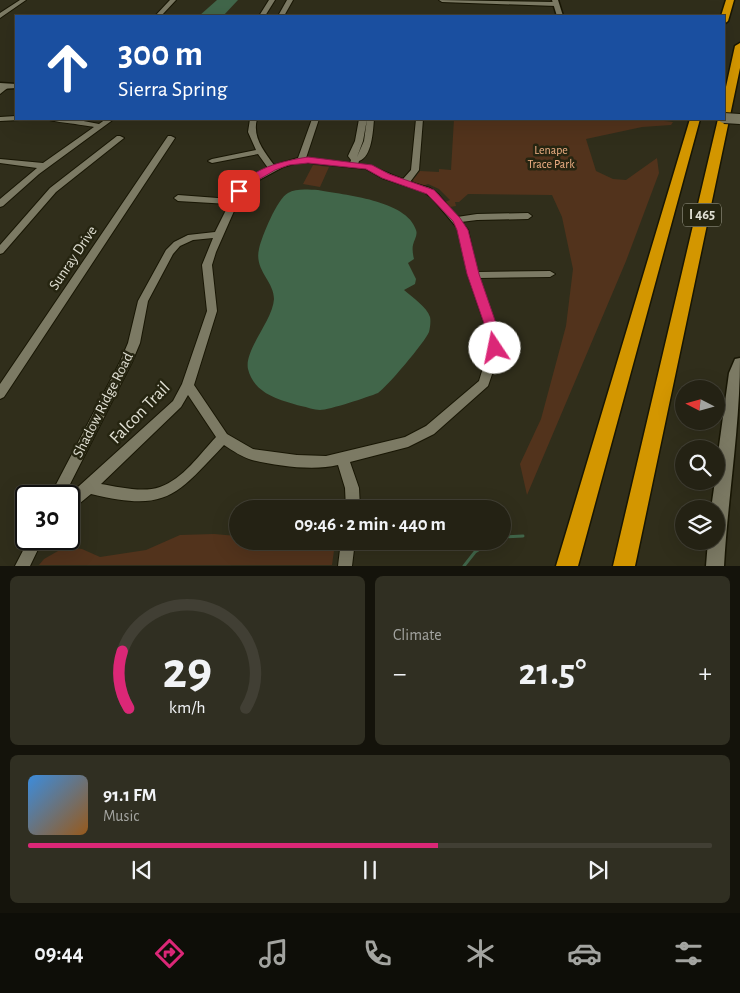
<!DOCTYPE html>
<html lang="en">
<head>
<meta charset="utf-8">
<style>
	:root { --surface:#242214; --page:#302f22; --text:#f1f3f6; --muted:#a3a4a0; --line:#413f34; --accent:#db2777 }
	body { margin:0; font-family:"Alegreya Sans",sans-serif; background:var(--page); color:var(--text); height:100vh; display:flex; flex-direction:column; font-size:19px; white-space:nowrap }
	* { box-sizing:border-box; margin:0 }
	p { font-size:16px; color:var(--muted) }
	.icon { flex:none; width:28px; height:28px; fill:none; stroke:currentColor; stroke-width:2; stroke-linecap:round; stroke-linejoin:round }
	.map { position:relative; height:566px; overflow:hidden }
	.sheet { display:flex; flex-direction:column; gap:10px; padding:10px; background:#14130b; flex:1 }
	.sheet>* { flex:none }
	.guide { position:absolute; left:15px; top:15px; width:710px; height:105px; border-radius:0px; box-shadow:0 5px 20px #0002,0 0 0 1px var(--line); background:#1a4fa0; color:#fff; overflow:hidden }
	.needle { width:32px; rotate:276deg }
	.controls { position:absolute; left:675px; top:380px; display:grid; gap:10px }
	.controls a { display:grid; place-items:center; width:50px; height:50px; border-radius:50%; background:var(--surface); box-shadow:0 5px 20px #0002,0 0 0 1px var(--line); font-size:25px }
	.speed { position:absolute; left:15px; top:485px; display:flex; gap:10px; font-size:25px; font-weight:700; text-align:center }
	.speed>* { display:grid; place-content:center; width:65px; height:65px; border-radius:50%; background:var(--surface); box-shadow:0 5px 20px #0002,0 0 0 1px var(--line); line-height:1 }
	.speed .limit { border:2px solid #111; border-radius:8px; background:#fff; color:#111 }
	.pin { position:absolute; display:grid; place-items:center; width:42px; height:42px; color:#fff; margin:-21px; border-radius:10px; box-shadow:0 2px 8px #0006 }
	.me { position:absolute; width:55px; margin:-28px; rotate:349deg; stroke-linejoin:round; filter:drop-shadow(0 0 4px #0008) }
	.turn { display:flex; align-items:center; gap:18px; height:105px; padding:0 20px; font-size:22px }
	.turn .icon { width:65px; height:65px; stroke-width:2.5 }
	.turn b { display:block; font-size:35px; line-height:42px }
	.big { font-size:38px; font-weight:600; line-height:1.1 }
	.sheet .widget { flex:1; display:flex; flex-direction:column; justify-content:center; gap:8px; min-width:0; padding:0 18px; border-radius:8px; background:var(--page) }
	.sheet .dial { align-items:center; gap:0 }
	.dial svg { height:130px; overflow:visible; fill:none; stroke:var(--line); stroke-width:7; stroke-linecap:round; text-anchor:middle }
	.dial text { fill:var(--text); stroke:none }
	.song { display:flex; align-items:center; gap:15px }
	.cover { width:60px; height:60px; border-radius:8px; background:linear-gradient(135deg,hsl(210 70% 55%),hsl(30 70% 35%)) }
	.played { height:5px; border-radius:2px; background:linear-gradient(90deg,var(--accent) 60%,var(--line) 60%) }
	.keys { display:flex; justify-content:space-around; direction:ltr }
	.heat { display:flex; justify-content:space-between; align-items:center; font-size:28px; direction:ltr }
	.sheet .tiles { flex:1; display:grid; gap:10px; grid-template-columns:1fr 1fr }
	.widget:last-child { grid-column:span 2 }
	.trip { position:absolute; left:229px; top:500px; width:282px; height:50px; border-radius:25px; background:var(--surface); box-shadow:0 5px 20px #0002,0 0 0 1px var(--line); font-weight:600; line-height:50px; text-align:center }
	.tab-bar { display:flex; height:80px; justify-content:space-around; align-items:center; background:#0e0e08; color:var(--muted) }
	.tab-bar .icon { width:35px; height:35px }
	.tab-bar .on { color:var(--accent) }
	.tab-bar b { font-size:22px; color:var(--text) }
	.map>svg:first-child { display:block }
</style>
</head>
<body>
<div class="map">
<svg width="740" height="566" viewBox="0 0 740 566">
	<rect width="100%" height="100%" fill="#302e1b"/>
	<path fill="#52331c" d="M454,119H576C585,121 595,119 606,119C629,119 650,119 673,122L671,125L642,127L586,139L596,171L613,179L626,180L657,158L659,173L626,261L527,495L520,464L541,419L566,326L573,269L562,217L552,195L468,194L459,202H455L456,206L450,207L445,202L450,200L439,189L428,184L423,186L414,183L413,180L420,171L439,172V169L451,170Z
		M313,165L329,167L320,187L303,184Z
		M214,534L237,536L238,541L335,543L332,565H39L44,559L65,547L82,549L100,557L146,550L180,535Z"/>
	<path fill="#41664a" d="M217,0H238L223,16H199Z
		M318,190C344,195 407,200 416,230C418,235 414,240 413,245C412,249 413,255 414,259L408,263L416,279L415,284L404,290C412,297 427,307 430,317C431,321 430,328 429,332C425,342 386,388 378,393C368,397 329,410 320,410C314,410 307,407 301,406C280,400 254,394 248,369C244,350 273,320 274,299C274,281 254,270 259,249C262,236 277,199 288,193C296,188 309,190 318,190Z"/>
	<g fill="none" stroke-linecap="round" stroke-linejoin="round">
		<path stroke="#41664a" stroke-width="3" d="M502,537L523,536
			M464,566L475,552L493,541"/>
		<g stroke="#181604" stroke-width="2">
			<path id="street" d="M20,0H26L0,18V13Z
				M170,0H176L161,16H155Z
				M269,0H275L265,16H259Z
				M287,0H293L284,16H278Z
				M439,0L556,2L559,4L556,6L442,2Z
				M5,85L10,86L0,94V89Z
				M16,116V119L19,120L0,121V117Z
				M45,119H73L99,124L106,119H114L39,174L3,206L0,207V199L37,168L0,163V159L43,163L94,127C85,125 48,121 45,119Z
				M250,119H257C252,137 264,151 274,165L298,158L312,119H319L306,158L350,163L351,160L348,156L355,141L359,119H367L363,141L357,157L364,141L367,119H374C373,131 372,157 359,161L358,164C374,165 388,174 403,179L411,170L416,119H423L419,170L410,182L430,188L438,194L457,217L477,214L528,213L532,216L528,219L477,220L461,222L468,230L477,272L550,271L555,274L550,277L479,278L500,340L501,348L488,386L434,434L408,447L350,462L359,488L360,509H346L345,488L338,465C313,471 278,466 252,460C242,457 233,451 224,445C175,497 166,512 91,494L74,508L69,510L68,496L173,401L182,384L207,311L202,265L213,238L193,240L180,246L173,254L148,301L140,343L132,362L64,496H50L120,362L128,343L138,301L166,250L174,242L188,235L215,232L229,204L178,201L174,198L178,195L231,199L242,182L268,168L258,154L212,163L208,161L212,159L256,150L248,132ZM301,162L366,169L382,178L424,192L432,198L459,230L468,275L490,340L489,348L479,381L426,426L405,437L326,456L297,455L253,449L246,445L227,434L194,385L217,311L212,265L216,252L238,202L248,186L283,167ZM188,395L216,437C200,454 183,479 160,487C143,493 119,487 101,484L181,407Z
				M117,136H120L124,138L56,192L3,253L0,254V245L50,188Z
				M168,136H171L175,138L4,397L0,399V384Z
				M29,539H43L30,566H15Z
				M341,541H355L352,566H338Z"/>
		</g>
		<g stroke="#181604" stroke-width="3">
			<path id="secondary" d="M552,0H558L563,16H557Z
				M0,83L16,84V88L0,89Z
				M740,358C740,427 728,496 724,566H706L708,541H716V509H711L715,481H716V468L729,373L735,359Z"/>
		</g>
		<g stroke="#181604" stroke-width="3">
			<path id="highway" d="M726,0H734L728,21L724,24V16H721Z
				M740,43V68L635,566H613L718,119H724V96L735,46Z
				M690,119H700L578,566H556Z"/>
		</g>
		<use href="#street" fill="#7c7a64" fill-rule="evenodd"/>
		<use href="#secondary" fill="#7c7a64" fill-rule="evenodd"/>
		<use href="#highway" fill="#d39600" fill-rule="evenodd"/>
		<g stroke="#181604" stroke-width="12" stroke-linecap="butt">
			<path id="secondary-bridge" d="M724,118L740,119"/>
		</g>
		<use href="#secondary-bridge" stroke="#7c7a64" stroke-width="10"/>
	</g>
	<path fill="#db2777" stroke="#8e194d" d="M308,157L372,165L389,174L434,190L460,218L468,230L479,274L499,332L501,348L499,351H490L487,332L467,274L457,230L453,221L427,194L382,178L366,169L308,163L289,165L275,170L248,186L243,193H236L235,191C251,168 282,161 308,157Z"/>
	<g text-anchor="middle" dominant-baseline="central" stroke-width="5" stroke-linejoin="round" paint-order="stroke">
		<g font-size="12" fill="#f1b286" stroke="#262511">
			<text x="551" y="150">Lenape<tspan x="551" dy="14">Trace Park</tspan></text>
		</g>
		<rect fill="#262511" stroke="#a9a89a" stroke-width="1" x="683" y="203.5" width="38" height="23" rx="4"/>
		<g font-size="14" font-weight="bold" fill="#e1e0d4">
			<text x="702" y="215">I 465</text>
		</g>
		<g font-size="15" fill="#e1e0d4" stroke="#262511">
			<text transform="translate(73 258) rotate(-56)">Sunray Drive</text>
			<text transform="translate(103 405) rotate(-63)">Shadow Ridge Road</text>
		</g>
		<g font-size="18" fill="#e1e0d4" stroke="#262511">
			<text transform="translate(140 413) rotate(-46)">Falcon Trail</text>
		</g>
	</g>
</svg>
<div class="controls">
<a><svg class="needle" viewBox="-14 -14 28 28"><path d="M0-13l5 13h-10z" fill="#e53935"/><path d="M0 13l5-13h-10z" fill="#a3a4a0"/></svg></a>
<a><svg class="icon" aria-label="search" viewBox="0 0 24 24"><circle cx="10" cy="10" r="6"/><path d="M15 15l6 6"/></svg></a>
<a><svg class="icon" aria-label="layers" viewBox="0 0 24 24"><path d="M12 4l9 5-9 5-9-5zM3 14l9 5 9-5"/></svg></a>
</div>
<div class="speed"><div class="limit">30</div></div>
<div class="pin" style="left:239px;top:191px;background:#d93025"><svg class="icon" aria-label="arrive" viewBox="0 0 24 24"><path d="M6 21V4h12l-3 4 3 4H6"/></svg></div>
<svg class="me" style="left:495px;top:348px" viewBox="-20 -20 40 40"><circle r="19" fill="#fff"/><path d="M0-13L10 11 0 6-10 11z" fill="#db2777"/></svg>
<div class="trip">09:46 · 2 min · 440 m</div>
<div class="guide">
<div class="turn"><svg class="icon" aria-label="ahead" viewBox="0 0 24 24"><path d="M12 20V5M6 11l6-6 6 6"/></svg><div><b>300 m</b>Sierra Spring</div></div>
</div>
</div>
<section class="sheet">
<div class="tiles">
<div class="widget dial"><svg viewBox="0 0 100 80">
<path d="M14 69A42 42 0 1 1 86 69"/>
<path d="M14 69A42 42 0 0 1 10 34" stroke="#db2777"/>
<text x="50" y="56" font-size="32" font-weight="700">29</text>
<text x="50" y="72" font-size="11">km/h</text>
</svg></div>
<div class="widget"><p>Climate</p>
<div class="heat"><a>−</a><b class="big">21.5°</b><a>+</a></div>
</div>
<div class="widget">
<div class="song"><i class="cover"></i><div><b>91.1 FM</b><p>Music</p></div></div>
<div class="played"></div>
<div class="keys"><svg class="icon" aria-label="previous" viewBox="0 0 24 24"><path d="M18 5L8 12l10 7zM5 5v14"/></svg><svg class="icon" aria-label="pause" viewBox="0 0 24 24"><path d="M8 5v14M16 5v14"/></svg><svg class="icon" aria-label="next" viewBox="0 0 24 24"><path d="M6 5l10 7-10 7zM19 5v14"/></svg></div>
</div>
</div>
</section>
<nav class="tab-bar">
<b>09:44</b>
<svg class="icon on" aria-label="directions" viewBox="0 0 24 24"><path d="M12 3l9 9-9 9-9-9zM9 14v-3h6M13 9l2 2-2 2"/></svg>
<svg class="icon" aria-label="music" viewBox="0 0 24 24"><path d="M9 18V5l10-2v13"/><circle cx="6" cy="18" r="3"/><circle cx="16" cy="16" r="3"/></svg>
<svg class="icon" aria-label="phone" viewBox="0 0 24 24"><path d="M5 4h4l2 5-3 2q2 4 5 5l2-3 5 2v4C11 20 4 13 5 4z"/></svg>
<svg class="icon" aria-label="climate" viewBox="0 0 24 24"><path d="M12 3v18M4 7l16 10M4 17L20 7"/></svg>
<svg class="icon" aria-label="car" viewBox="0 0 24 24"><path d="M5 17H2v-5l4-1 3-4h7l3 4 3 1v5h-3M9 17h6M6 11h13"/><circle cx="7" cy="17" r="2"/><circle cx="17" cy="17" r="2"/></svg>
<svg class="icon" aria-label="filters" viewBox="0 0 24 24"><path d="M4 7h16M4 17h16"/><circle cx="9" cy="7" r="2"/><circle cx="15" cy="17" r="2"/></svg>
</nav>
</body>
</html>
